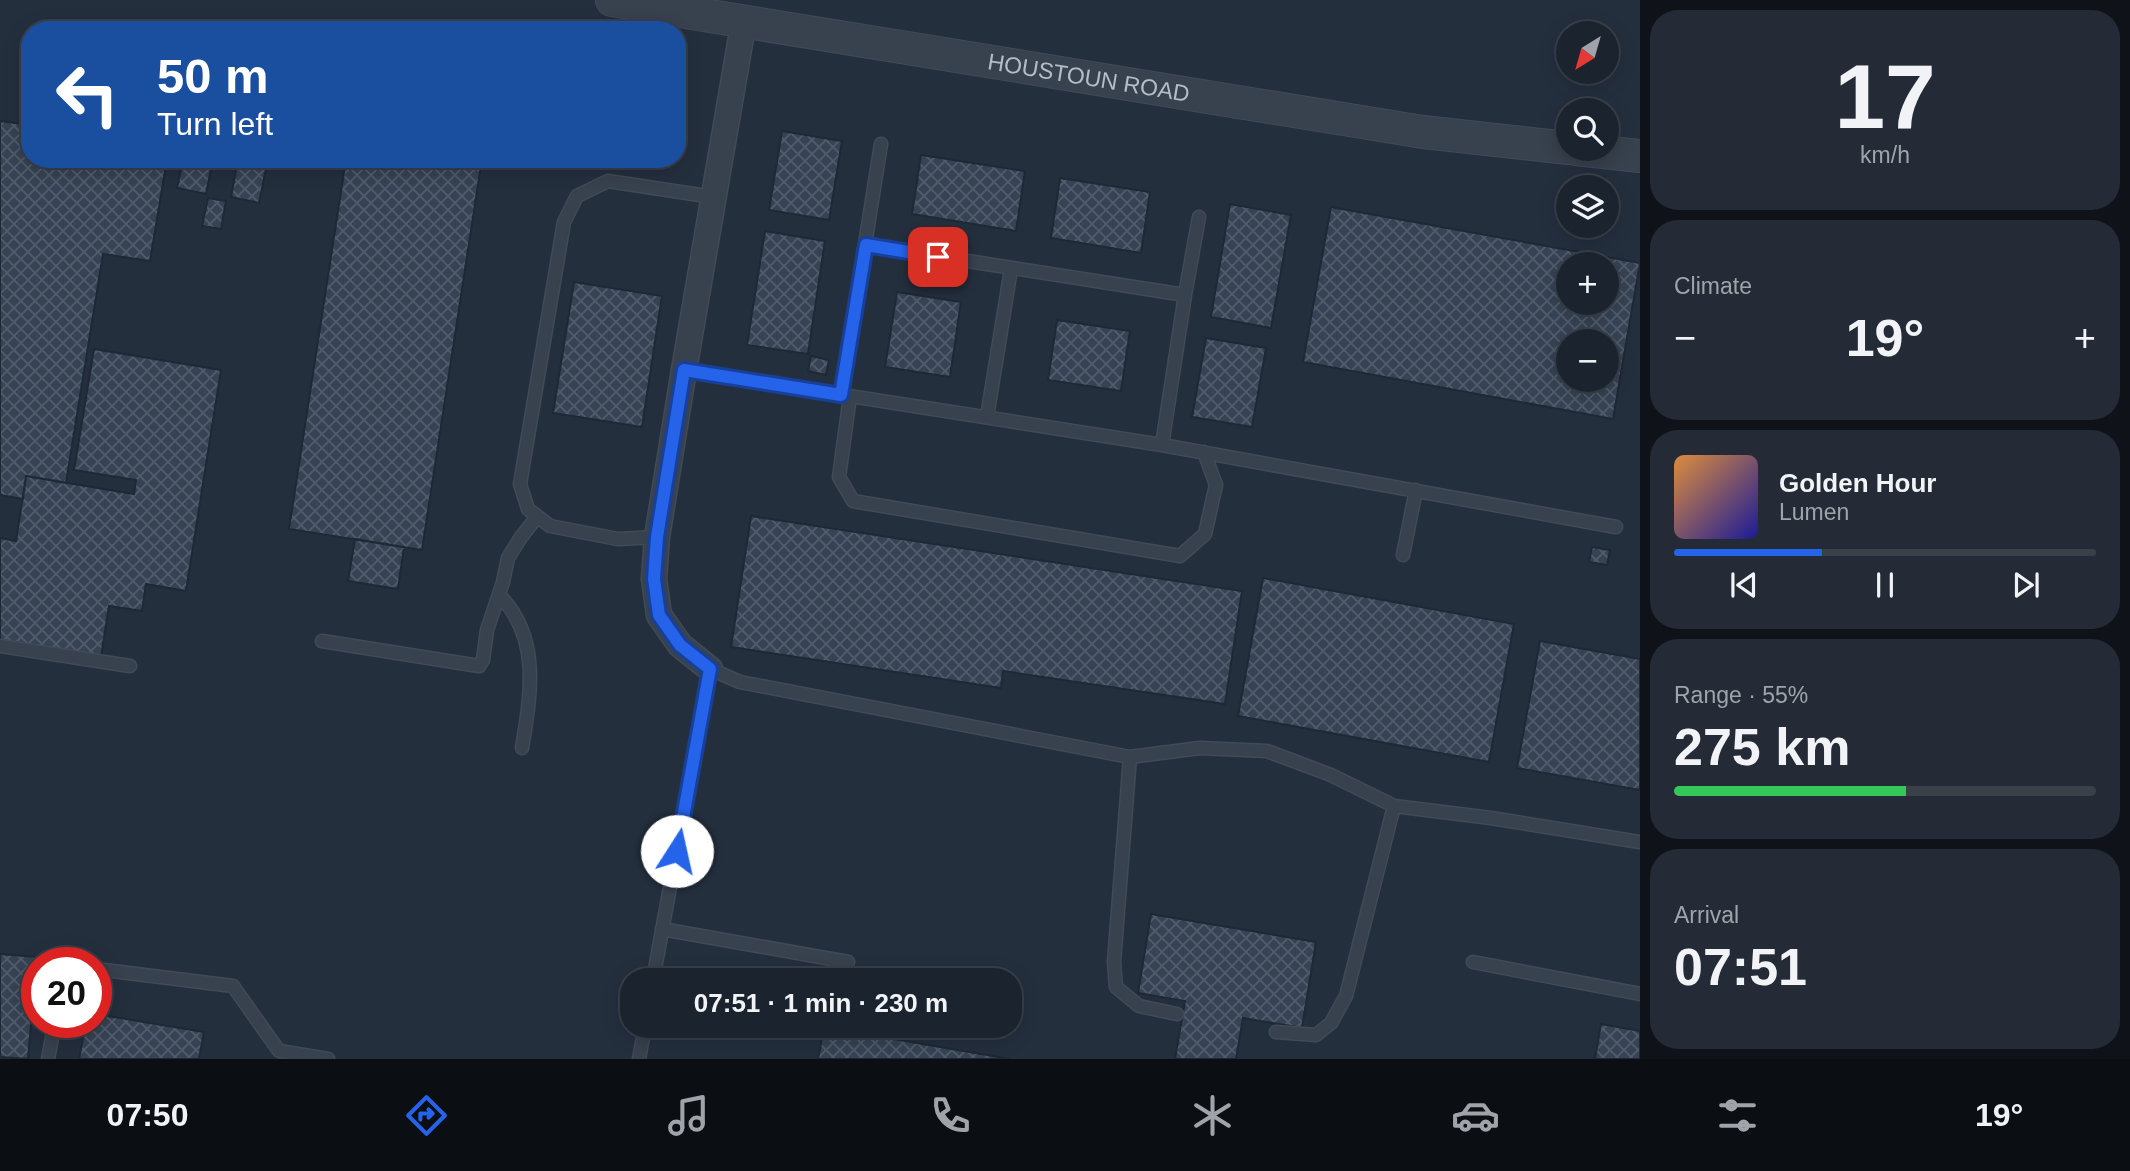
<!DOCTYPE html>
<html lang="en">
<head>
<meta charset="utf-8">
<style>
	:root { --surface:#1b232e; --page:#242b36; --text:#f1f3f6; --muted:#a0a4aa; --line:#39404a; --accent:#2563eb }
	body { margin:0; font-family:Arial,sans-serif; background:var(--page); color:var(--text); height:100vh; display:flex; flex-direction:column; font-size:26px; white-space:nowrap }
	* { box-sizing:border-box; margin:0 }
	p { font-size:23px; color:var(--muted) }
	.icon { flex:none; width:38px; height:38px; fill:none; stroke:currentColor; stroke-width:2; stroke-linecap:round; stroke-linejoin:round }
	.map { position:relative; flex:1; overflow:hidden }
	.panel { display:flex; flex-direction:column; gap:10px; padding:10px; background:#0f1319; width:490px }
	.panel>* { flex:none }
	.hud { position:absolute; left:21px; top:21px; width:665px; height:147px; border-radius:28px; box-shadow:0 4px 18px #0003,0 0 0 2px var(--line); background:#1a4fa0; color:#fff; overflow:hidden }
	.needle { width:46px; rotate:217deg }
	.fabs { position:absolute; left:1556px; top:21px; display:grid; gap:14px }
	.fabs a { display:grid; place-items:center; width:63px; height:63px; border-radius:50%; background:var(--surface); box-shadow:0 4px 18px #0003,0 0 0 2px var(--line); font-size:35px }
	.speed { position:absolute; left:21px; top:947px; display:flex; gap:14px; font-size:35px; font-weight:700; text-align:center }
	.speed>* { display:grid; place-content:center; width:91px; height:91px; border-radius:50%; background:var(--surface); box-shadow:0 4px 18px #0003,0 0 0 2px var(--line); line-height:1 }
	.speed .limit { border:10px solid #d22; background:#fff; color:#111 }
	.pin { position:absolute; display:grid; place-items:center; width:60px; height:60px; color:#fff; margin:-30px; border-radius:14px; box-shadow:0 4px 10px #0006 }
	.me { position:absolute; width:77px; margin:-38px; rotate:10deg; stroke-linejoin:round; filter:drop-shadow(0 0 5px #0008) }
	.turn { display:flex; align-items:center; gap:24px; height:147px; padding:0 21px; font-size:32px }
	.turn .icon { width:91px; height:91px; stroke-width:2.5 }
	.turn b { display:block; font-size:49px; line-height:60px }
	.big { font-size:52px; font-weight:700; line-height:1.1 }
	.panel .card { flex:1; display:flex; flex-direction:column; justify-content:center; gap:10px; min-width:0; padding:0 24px; border-radius:28px; background:var(--page) }
	.panel .dial { align-items:center; gap:0 }
	.dial b { font-size:91px; line-height:1 }
	.song { display:flex; align-items:center; gap:21px }
	.cover { width:84px; height:84px; border-radius:10px; background:linear-gradient(135deg,hsl(30 70% 55%),hsl(240 70% 35%)) }
	.played { height:7px; border-radius:4px; background:linear-gradient(90deg,var(--accent) 35%,var(--line) 35%) }
	.keys { display:flex; justify-content:space-around; direction:ltr }
	.heat { display:flex; justify-content:space-between; align-items:center; font-size:38px; direction:ltr }
	.charge { height:10px; border-radius:5px; background:linear-gradient(90deg,#34c759 55%,var(--line) 0) }
	.trip { position:absolute; left:620px; top:968px; width:402px; height:70px; border-radius:28px; background:var(--surface); box-shadow:0 4px 18px #0003,0 0 0 2px var(--line); font-weight:700; line-height:70px; text-align:center }
	.dock { display:flex; height:112px; justify-content:space-around; align-items:center; background:#0b0e12; color:var(--muted) }
	.dock .icon { width:49px; height:49px }
	.dock .active { color:var(--accent) }
	.dock b { font-size:32px; color:var(--text) }
	main { display:flex; flex:1; min-height:0 }
	.map>svg:first-child { display:block }
</style>
</head>
<body>
<main>
<div class="map">
<svg width="1640" height="1059" viewBox="0 0 1640 1059">
	<defs>
		<pattern id="building-cross-hatch" width="8" height="8" patternUnits="userSpaceOnUse" patternTransform="scale(1.75)"><rect width="8" height="8" fill="#364354"/><path d="M0 0l8 8M0 8l8-8" fill="none" stroke="#515c6b"/></pattern>
	</defs>
	<rect width="100%" height="100%" fill="#242f3e"/>
	<path fill="url(#building-cross-hatch)" stroke="#1f2835" stroke-width="2" fill-rule="evenodd" d="M0,121L30,125V159H167L150,261L103,254L66,483L26,476L23,499L0,495Z
		M782,131L842,141L829,220L769,210Z
		M921,155L1025,171L1016,231L912,214Z
		M183,159H213L206,194L177,188Z
		M238,159L254,160L253,167L266,169L259,203L231,197Z
		M346,159H482L422,550L289,529Z
		M1060,178L1150,192L1141,253L1051,238Z
		M208,198L226,201L221,229L202,226Z
		M1230,204L1291,215L1271,328L1211,317Z
		M1331,207L1640,263L1613,419L1303,362ZM1568,264H1606V303H1568ZM1568,341H1606V380H1568Z
		M765,231L825,241L808,354L747,345Z
		M574,282L662,296L642,427L553,413Z
		M897,292L961,302L950,377L885,367Z
		M1057,320L1130,331L1121,391L1048,380Z
		M1206,338L1266,348L1252,427L1192,417Z
		M94,349L221,370L186,591L146,584L142,611L109,606L101,657L0,640V538L16,541L26,476L134,494L136,480L74,470Z
		M811,356L829,360L826,375L808,371Z
		M751,516L1242,591L1225,704L1003,671L1001,688L731,647Z
		M355,539L404,547L398,589L348,581Z
		M1592,547L1610,550L1607,565L1589,562Z
		M1263,578L1514,624L1489,762L1238,716Z
		M1540,641L1640,659V790L1517,768Z
		M1151,914L1316,942L1302,1028L1243,1018L1236,1059H1175L1185,1001L1138,993Z
		M0,954L37,957L28,1059L0,1057Z
		M96,1014L204,1032L199,1059H79L86,1022H96Z
		M1601,1024L1640,1031V1059H1595Z
		M824,1027L1010,1059H818Z"/>
	<g fill="none" stroke-linecap="round" stroke-linejoin="round">
		<g stroke="#414a57" stroke-width="15">
			<path id="service" d="M866,245L1185,295
				M684,370L1162,445L1616,527
				M841,395L881,144
				M850,396L839,477L853,501L1180,556L1205,534L1216,485L1204,452
				M987,417L1011,269
				M1162,445L1185,295L1199,217
				M657,537L618,539L550,526L528,509L520,484L564,222L577,196L608,181L713,197
				M1403,555L1416,490
				M499,595C541,637 531,694 522,748
				M322,641L479,666L483,660L487,630L503,582L508,558L521,537L537,517
				M0,646L130,666
				M1130,757L1114,962L1116,987L1139,1006L1177,1014
				M662,929L848,962
				M1473,962L1640,994
				M96,969L233,986L279,1051L328,1059
				M653,980L710,669L740,682L1130,757L1200,748L1267,751L1331,775L1394,806L1491,818L1640,842
				M1276,1032L1316,1035L1331,1023L1346,996L1394,806
				M48,1059L55,1022
				M639,1059L645,1026"/>
		</g>
		<g stroke="#414a57" stroke-width="27">
			<path id="minor" d="M710,669L680,645L659,615L654,579L657,537L684,370L744,20"/>
		</g>
		<g stroke="#414a57" stroke-width="34">
			<g id="tertiary">
				<path id="s1" d="M612,0L1423,132L1568,148"/>
				<path d="M1575,149L1640,156"/>
			</g>
		</g>
		<use href="#service" stroke="#38414e" stroke-width="12"/>
		<use href="#minor" stroke="#38414e" stroke-width="24"/>
		<use href="#tertiary" stroke="#38414e" stroke-width="32"/>
	</g>
	<g fill="none" stroke-linecap="round" stroke-linejoin="round">
		<g stroke="#184099" stroke-width="18">
			<path id="route" d="M677,851L710,669L680,645L659,615L654,579L657,537L684,370L841,395L866,245L938,257"/>
		</g>
		<use href="#route" stroke="#2563eb" stroke-width="12"/>
	</g>
	<g text-anchor="middle" dominant-baseline="central" stroke-width="7" stroke-linejoin="round" paint-order="stroke">
		<g font-size="23" fill="#b4bcc9" stroke="#1d2633">
			<text stroke="none"><textPath href="#s1" startOffset="483">HOUSTOUN ROAD</textPath></text>
		</g>
	</g>
</svg>
<div class="fabs">
<a><svg class="needle" viewBox="-14 -14 28 28"><path d="M0-13l5 13h-10z" fill="#e53935"/><path d="M0 13l5-13h-10z" fill="#a0a4aa"/></svg></a>
<a><svg class="icon" aria-label="search" viewBox="0 0 24 24"><circle cx="10" cy="10" r="6"/><path d="M15 15l6 6"/></svg></a>
<a><svg class="icon" aria-label="layers" viewBox="0 0 24 24"><path d="M12 4l9 5-9 5-9-5zM3 14l9 5 9-5"/></svg></a>
<a>+</a>
<a>−</a>
</div>
<div class="speed"><div class="limit">20</div></div>
<div class="pin" style="left:938px;top:257px;background:#d93025"><svg class="icon" aria-label="arrive" viewBox="0 0 24 24"><path d="M6 21V4h12l-3 4 3 4H6"/></svg></div>
<svg class="me" style="left:677px;top:851px" viewBox="-20 -20 40 40"><circle r="19" fill="#fff"/><path d="M0-13L10 11 0 6-10 11z" fill="#2563eb"/></svg>
<div class="trip">07:51 · 1 min · 230 m</div>
<div class="hud">
<div class="turn"><svg class="icon" aria-label="left" viewBox="0 0 24 24"><path d="M17 20v-9H6M10 6l-5 5 5 5"/></svg><div><b>50 m</b>Turn left</div></div>
</div>
</div>
<section class="panel">
<div class="card dial"><b>17</b><p>km/h</p></div>
<div class="card"><p>Climate</p>
<div class="heat"><a>−</a><b class="big">19°</b><a>+</a></div>
</div>
<div class="card">
<div class="song"><i class="cover"></i><div><b>Golden Hour</b><p>Lumen</p></div></div>
<div class="played"></div>
<div class="keys"><svg class="icon" aria-label="previous" viewBox="0 0 24 24"><path d="M18 5L8 12l10 7zM5 5v14"/></svg><svg class="icon" aria-label="pause" viewBox="0 0 24 24"><path d="M8 5v14M16 5v14"/></svg><svg class="icon" aria-label="next" viewBox="0 0 24 24"><path d="M6 5l10 7-10 7zM19 5v14"/></svg></div>
</div>
<div class="card"><p>Range · 55%</p><b class="big">275 km</b><div class="charge"></div></div>
<div class="card"><p>Arrival</p><b class="big">07:51</b></div>
</section>
</main>
<nav class="dock">
<b>07:50</b>
<svg class="icon active" aria-label="directions" viewBox="0 0 24 24"><path d="M12 3l9 9-9 9-9-9zM9 14v-3h6M13 9l2 2-2 2"/></svg>
<svg class="icon" aria-label="music" viewBox="0 0 24 24"><path d="M9 18V5l10-2v13"/><circle cx="6" cy="18" r="3"/><circle cx="16" cy="16" r="3"/></svg>
<svg class="icon" aria-label="phone" viewBox="0 0 24 24"><path d="M5 4h4l2 5-3 2q2 4 5 5l2-3 5 2v4C11 20 4 13 5 4z"/></svg>
<svg class="icon" aria-label="climate" viewBox="0 0 24 24"><path d="M12 3v18M4 7l16 10M4 17L20 7"/></svg>
<svg class="icon" aria-label="car" viewBox="0 0 24 24"><path d="M5 17H2v-5l4-1 3-4h7l3 4 3 1v5h-3M9 17h6M6 11h13"/><circle cx="7" cy="17" r="2"/><circle cx="17" cy="17" r="2"/></svg>
<svg class="icon" aria-label="filters" viewBox="0 0 24 24"><path d="M4 7h16M4 17h16"/><circle cx="9" cy="7" r="2"/><circle cx="15" cy="17" r="2"/></svg>
<b>19°</b>
</nav>
</body>
</html>
